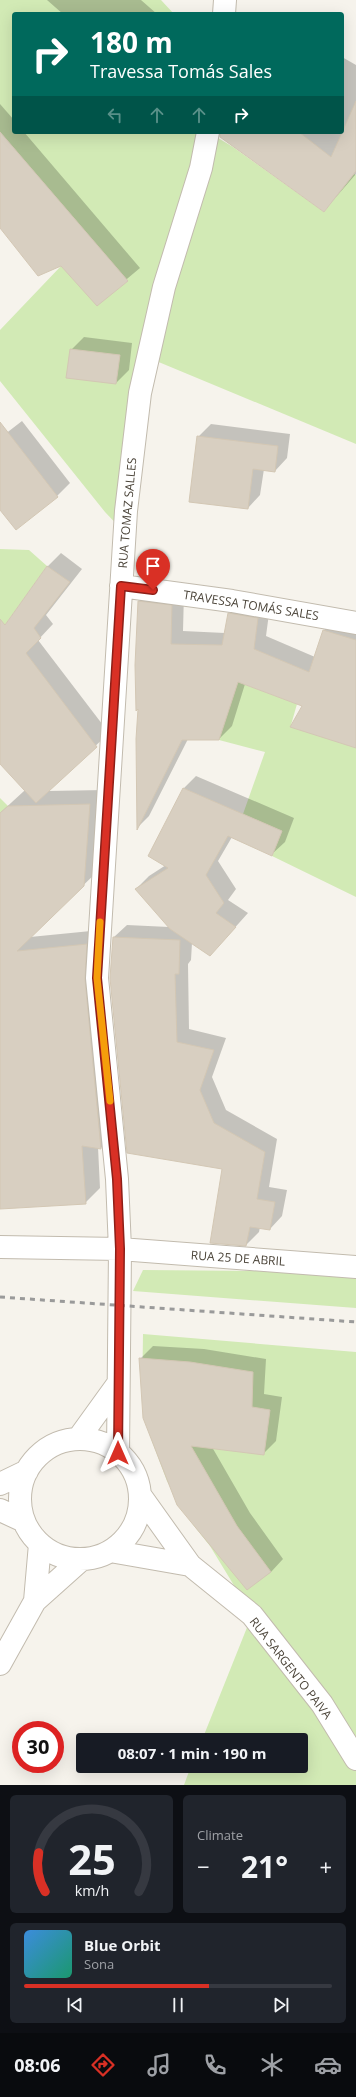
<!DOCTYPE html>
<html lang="en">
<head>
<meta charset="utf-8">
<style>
	:root { --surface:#171b24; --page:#20242c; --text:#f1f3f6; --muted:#9ea1a6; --line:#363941; --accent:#d93025 }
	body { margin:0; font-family:"Open Sans",sans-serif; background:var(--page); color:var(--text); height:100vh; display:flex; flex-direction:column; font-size:15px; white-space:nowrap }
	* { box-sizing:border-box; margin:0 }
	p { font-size:13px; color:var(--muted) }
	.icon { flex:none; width:22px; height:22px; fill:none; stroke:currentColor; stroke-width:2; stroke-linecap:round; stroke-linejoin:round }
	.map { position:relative; height:1785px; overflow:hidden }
	.drawer { display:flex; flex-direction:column; gap:10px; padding:10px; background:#0d0f14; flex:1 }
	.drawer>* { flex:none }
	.banner { position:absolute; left:12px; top:12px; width:332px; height:122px; border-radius:4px; box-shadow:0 4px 16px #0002; background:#00695c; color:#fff; overflow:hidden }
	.speed { position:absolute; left:12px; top:1721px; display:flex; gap:8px; font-size:20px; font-weight:700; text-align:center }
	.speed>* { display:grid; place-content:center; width:52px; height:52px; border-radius:50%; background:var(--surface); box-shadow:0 4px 16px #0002; line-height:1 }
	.speed .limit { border:6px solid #d22; background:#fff; color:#111 }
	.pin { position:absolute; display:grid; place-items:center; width:34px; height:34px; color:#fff; margin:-41px -17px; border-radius:50% 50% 50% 0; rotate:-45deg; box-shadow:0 0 4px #0007 }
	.pin .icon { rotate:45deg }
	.me { position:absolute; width:44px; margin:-22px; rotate:0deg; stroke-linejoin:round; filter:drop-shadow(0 0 3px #0008) }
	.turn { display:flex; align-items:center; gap:14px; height:84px; padding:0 12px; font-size:18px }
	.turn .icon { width:52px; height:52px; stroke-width:2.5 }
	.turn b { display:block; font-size:28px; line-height:34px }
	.lanes { display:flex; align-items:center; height:38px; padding:0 12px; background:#0003; justify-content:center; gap:20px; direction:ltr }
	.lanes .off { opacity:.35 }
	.big { font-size:30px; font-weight:700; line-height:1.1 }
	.drawer .card { flex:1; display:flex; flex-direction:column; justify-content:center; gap:6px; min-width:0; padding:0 14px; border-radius:6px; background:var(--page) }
	.drawer .dial { align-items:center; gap:0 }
	.dial svg { height:104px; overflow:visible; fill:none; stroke:var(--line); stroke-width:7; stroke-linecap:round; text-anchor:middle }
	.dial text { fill:var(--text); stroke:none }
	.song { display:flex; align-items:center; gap:12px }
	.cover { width:48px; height:48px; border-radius:6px; background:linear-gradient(135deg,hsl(210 70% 55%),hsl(160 70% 35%)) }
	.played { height:4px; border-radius:2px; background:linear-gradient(90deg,var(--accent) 60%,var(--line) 60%) }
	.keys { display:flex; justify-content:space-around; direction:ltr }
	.heat { display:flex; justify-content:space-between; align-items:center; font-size:22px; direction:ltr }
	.drawer .tiles { flex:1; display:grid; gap:10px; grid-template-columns:1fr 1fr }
	.card:last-child { grid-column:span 2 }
	.trip { position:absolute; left:76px; top:1733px; width:232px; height:40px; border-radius:4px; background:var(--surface); box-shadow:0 4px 16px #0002; font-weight:700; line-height:40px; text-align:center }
	.tabs { display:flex; height:64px; justify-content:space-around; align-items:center; background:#090b0e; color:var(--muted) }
	.tabs .icon { width:28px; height:28px }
	.tabs .active { color:var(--accent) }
	.tabs b { font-size:18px; color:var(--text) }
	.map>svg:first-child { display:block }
</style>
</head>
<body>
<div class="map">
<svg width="356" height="1785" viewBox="0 0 356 1785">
	<rect width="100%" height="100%" fill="#f6f3ec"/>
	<path fill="#d2eab5" d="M0,0H161L174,14H14V132H208L233,147L324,212L354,174L356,175V444L149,358L125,533L105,512L0,381V330L61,266L97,305L128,281L0,132Z
		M0,549L29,550L47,566L0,632Z
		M216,674L297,704L291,725L356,746V897L272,856L282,831L243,814L265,752L219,740Z
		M0,798L8,806L0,813Z
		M143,1270L356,1272V1308L133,1291Z
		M143,1334L356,1352V1785H184L191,1766H301V1740H202L252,1615L210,1546L191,1522L167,1481L152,1441L142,1400Z"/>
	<path fill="#0003" d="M47,0H141L157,14H63Z
		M342,57L356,65V174L324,211L237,132H342Z
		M0,104L14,120V132H24L140,268L97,304L61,265L0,226Z
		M84,337L132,343L129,370L116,383L71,350Z
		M22,421L70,483L57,496L0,508V438Z
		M211,424L290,434L287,458L275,471L264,469L260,495L248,508L198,437Z
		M61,553L82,569L46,615L53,624L38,640L109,733L48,791L104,790L99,870L30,937L101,930L116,1133L101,1148L98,1147L100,1188L85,1203H0V813L24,791H27L0,762V634L48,566Z
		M151,589L184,593L183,631L225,633L229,614L241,601L270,606L266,636L315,657L324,630L337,618L356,624V747L303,705L245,684L232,726L219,739H188L149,816L138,827L139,601Z
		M196,776L294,818L285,842L272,854L232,837L218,861L236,889L228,900L248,913L222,942L192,943L191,960L188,964L189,1029L226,1038L212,1077L226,1110L277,1139L269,1187L287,1190L282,1216L270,1229L260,1227L259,1232L246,1245L223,1168L114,937L127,925L169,927L136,889L149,876L166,865L183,789Z
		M153,1346L204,1349L266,1359L264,1394L282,1397L276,1441L263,1454L212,1447L250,1513L283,1559L271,1572L247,1589L140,1359Z"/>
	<path fill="#d8cfc1" stroke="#d3c7b4" d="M356,101V171L324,212L220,137V132H299L331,157Z
		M0,132L128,281L97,306L61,266L38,276L0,228Z
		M70,349L120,355L116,384L66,378Z
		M0,422L58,497L16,530L0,510Z
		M197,436L278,446L275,472L253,469L248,509L189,502Z
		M47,566L70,582L34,628L41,638L26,653L97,747L36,803L0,764V619L5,625Z
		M138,601L172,605L171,644L222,645L228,613L258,618L254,649L309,672L323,630L356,640V748L290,727L302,706L238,682L219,740H182L137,830L136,739L138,709L136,711L135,665Z
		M183,788L282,831L272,856L228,836L206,875L224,903L216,913L236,927L210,956L170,929L135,889L168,868L148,856Z
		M90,804L84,886L17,951L87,944L85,979L101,1149L82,1146L86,1204L0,1209V813L8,806Z
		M113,937L180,940L179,974H175L177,1042L214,1050L200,1090L214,1123L265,1152L257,1199L275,1202L270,1230L250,1227L246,1246L210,1243L222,1169L127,1153L110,978Z
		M139,1358L190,1362L253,1372L252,1407L270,1410L264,1455L191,1446L237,1526L271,1572L247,1590L177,1505L143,1418Z"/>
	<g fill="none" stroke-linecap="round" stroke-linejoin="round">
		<g stroke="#c2bbae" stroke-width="24">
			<path id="minor" d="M224,14L225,0
				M121,586L232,601L356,623
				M0,1247L120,1249L356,1267
				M78,1439L117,1385
				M20 1499a60 60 0 1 1 120 0a60 60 0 1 1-120 0Z
				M118,1453L120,1249L117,1179L97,978L126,511L140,393L164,287L201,168L208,132
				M0,1484L27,1471
				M140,1495L190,1565L252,1615L322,1704L356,1759
				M0,1510L24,1521
				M110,1551L190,1565
				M35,1601L40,1544
				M0,1664L35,1601L82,1559"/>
		</g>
		<use href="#minor" stroke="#fff" stroke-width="22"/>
		<path stroke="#9a9a9a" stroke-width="3" stroke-dasharray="5 5" stroke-linecap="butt" d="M0,1297L356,1322"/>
	</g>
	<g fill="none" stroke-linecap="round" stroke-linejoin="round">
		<g stroke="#8d1f18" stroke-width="10">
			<path id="route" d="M118,1453L120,1249L117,1179L97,978L121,586L153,590"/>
		</g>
		<use href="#route" stroke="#d93025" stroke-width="7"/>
		<path stroke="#f59e0b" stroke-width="7" d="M100,922L97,978L110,1101"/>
	</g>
	<g text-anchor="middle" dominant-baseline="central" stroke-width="3" stroke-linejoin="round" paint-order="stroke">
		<g font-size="12" fill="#4b4439" stroke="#fff">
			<text transform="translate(127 513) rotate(-85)">RUA TOMAZ SALLES</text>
			<text transform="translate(251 605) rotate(9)">TRAVESSA TOMÁS SALES</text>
			<text transform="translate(238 1258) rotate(4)">RUA 25 DE ABRIL</text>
			<text transform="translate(291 1668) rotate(52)">RUA SARGENTO PAIVA</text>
		</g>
	</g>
</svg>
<div class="speed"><div class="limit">30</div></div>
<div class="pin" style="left:153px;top:590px;background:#d93025"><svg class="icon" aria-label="arrive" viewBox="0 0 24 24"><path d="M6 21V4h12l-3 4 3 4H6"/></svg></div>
<svg class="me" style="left:118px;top:1453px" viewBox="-20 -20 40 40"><path d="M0-17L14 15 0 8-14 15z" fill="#d93025" stroke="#fff" stroke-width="4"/></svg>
<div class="trip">08:07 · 1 min · 190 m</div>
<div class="banner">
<div class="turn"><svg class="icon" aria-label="right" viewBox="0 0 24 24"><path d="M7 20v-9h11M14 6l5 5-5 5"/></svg><div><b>180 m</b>Travessa Tomás Sales</div></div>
<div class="lanes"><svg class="icon off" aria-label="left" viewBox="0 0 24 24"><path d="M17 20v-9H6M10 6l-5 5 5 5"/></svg><svg class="icon off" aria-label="ahead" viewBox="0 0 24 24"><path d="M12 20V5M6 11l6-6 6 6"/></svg><svg class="icon off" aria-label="ahead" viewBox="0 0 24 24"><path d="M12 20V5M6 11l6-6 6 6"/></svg><svg class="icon" aria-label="right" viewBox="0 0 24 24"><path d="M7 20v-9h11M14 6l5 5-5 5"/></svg></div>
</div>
</div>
<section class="drawer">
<div class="tiles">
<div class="card dial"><svg viewBox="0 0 100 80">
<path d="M14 69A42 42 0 1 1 86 69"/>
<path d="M14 69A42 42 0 0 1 9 39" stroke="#d93025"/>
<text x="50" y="56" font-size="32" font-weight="700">25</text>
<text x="50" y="72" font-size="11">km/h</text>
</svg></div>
<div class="card"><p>Climate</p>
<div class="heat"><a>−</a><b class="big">21°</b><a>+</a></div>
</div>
<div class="card">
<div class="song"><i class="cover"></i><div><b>Blue Orbit</b><p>Sona</p></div></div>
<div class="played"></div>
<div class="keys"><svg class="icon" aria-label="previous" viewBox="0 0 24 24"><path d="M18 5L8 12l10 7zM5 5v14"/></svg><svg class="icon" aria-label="pause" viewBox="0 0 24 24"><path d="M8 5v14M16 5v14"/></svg><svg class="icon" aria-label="next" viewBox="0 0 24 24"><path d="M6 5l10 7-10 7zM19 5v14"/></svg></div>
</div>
</div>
</section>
<nav class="tabs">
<b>08:06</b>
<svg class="icon active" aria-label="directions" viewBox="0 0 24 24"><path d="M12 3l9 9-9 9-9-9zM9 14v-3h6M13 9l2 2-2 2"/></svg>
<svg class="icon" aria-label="music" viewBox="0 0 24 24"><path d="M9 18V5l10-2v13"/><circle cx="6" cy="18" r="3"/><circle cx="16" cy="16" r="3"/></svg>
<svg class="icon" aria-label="phone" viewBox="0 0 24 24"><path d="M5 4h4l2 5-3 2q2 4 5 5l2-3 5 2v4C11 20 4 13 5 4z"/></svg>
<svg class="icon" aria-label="climate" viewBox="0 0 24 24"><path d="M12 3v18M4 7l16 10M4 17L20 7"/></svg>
<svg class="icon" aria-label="car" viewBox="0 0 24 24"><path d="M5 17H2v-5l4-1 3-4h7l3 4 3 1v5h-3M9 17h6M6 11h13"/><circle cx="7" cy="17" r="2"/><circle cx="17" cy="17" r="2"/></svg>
</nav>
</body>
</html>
